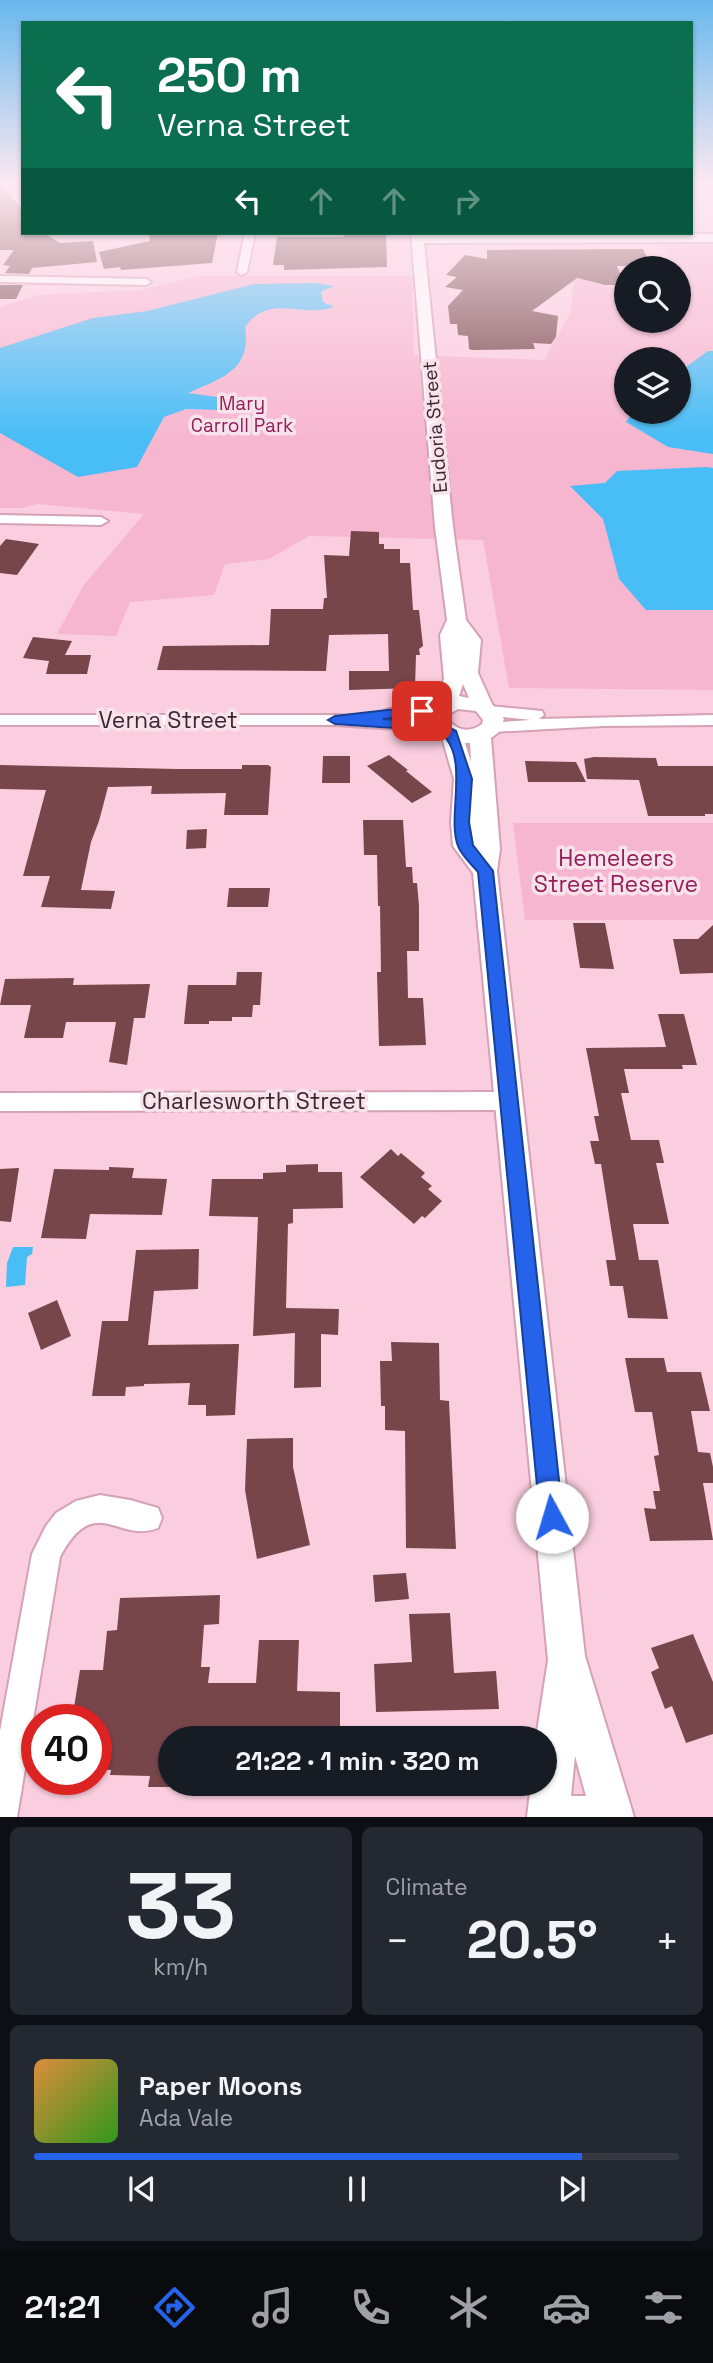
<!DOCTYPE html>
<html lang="en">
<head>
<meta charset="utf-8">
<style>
	:root { --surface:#171b24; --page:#242831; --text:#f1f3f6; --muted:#9ea1a6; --line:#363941; --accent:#2563eb }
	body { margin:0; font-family:"Space Grotesk",sans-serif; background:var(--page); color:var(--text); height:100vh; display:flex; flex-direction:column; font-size:26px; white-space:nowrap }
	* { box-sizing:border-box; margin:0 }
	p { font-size:23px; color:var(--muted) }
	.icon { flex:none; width:38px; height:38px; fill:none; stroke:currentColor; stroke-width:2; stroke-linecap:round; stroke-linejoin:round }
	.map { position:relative; height:1817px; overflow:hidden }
	.details { display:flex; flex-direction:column; gap:10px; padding:10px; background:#0d0f14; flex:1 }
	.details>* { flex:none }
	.guide { position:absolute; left:21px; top:21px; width:672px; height:214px; border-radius:0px; box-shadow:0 2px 5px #0004; background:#0b6e4f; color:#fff; overflow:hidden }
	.fabs { position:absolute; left:614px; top:256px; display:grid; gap:14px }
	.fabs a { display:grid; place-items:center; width:77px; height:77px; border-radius:50%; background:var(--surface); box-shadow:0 2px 5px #0004; font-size:35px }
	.speed { position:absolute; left:21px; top:1704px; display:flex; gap:14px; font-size:35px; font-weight:700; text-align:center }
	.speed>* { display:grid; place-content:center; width:91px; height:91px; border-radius:50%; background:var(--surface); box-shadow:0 2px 5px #0004; line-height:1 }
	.speed .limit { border:10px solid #d22; background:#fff; color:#111 }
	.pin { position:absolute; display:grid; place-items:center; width:60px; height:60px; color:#fff; margin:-30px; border-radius:14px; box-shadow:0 4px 10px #0006 }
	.me { position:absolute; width:77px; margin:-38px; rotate:354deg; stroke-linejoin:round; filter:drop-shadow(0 0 5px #0008) }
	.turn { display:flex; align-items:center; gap:24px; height:147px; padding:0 21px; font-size:32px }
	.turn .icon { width:91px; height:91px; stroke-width:2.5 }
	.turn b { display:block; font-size:49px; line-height:60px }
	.lanes { display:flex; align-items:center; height:66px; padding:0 21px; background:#0003; justify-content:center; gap:35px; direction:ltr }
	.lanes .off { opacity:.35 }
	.big { font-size:52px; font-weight:700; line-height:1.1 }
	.details .tile { flex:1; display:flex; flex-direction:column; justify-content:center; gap:10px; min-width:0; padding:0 24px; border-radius:10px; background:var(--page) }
	.details .dial { align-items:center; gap:0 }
	.dial b { font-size:91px; line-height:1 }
	.song { display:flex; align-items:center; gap:21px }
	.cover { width:84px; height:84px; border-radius:10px; background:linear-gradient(135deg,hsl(30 70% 55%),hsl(110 70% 35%)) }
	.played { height:7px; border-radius:4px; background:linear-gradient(90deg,var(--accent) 85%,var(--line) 85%) }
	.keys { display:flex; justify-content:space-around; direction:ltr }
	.heat { display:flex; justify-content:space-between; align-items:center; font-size:38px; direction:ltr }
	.details .tiles { flex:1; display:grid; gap:10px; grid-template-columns:1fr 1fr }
	.tile:last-child { grid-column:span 2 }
	.trip { position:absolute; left:158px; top:1726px; width:399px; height:70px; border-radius:35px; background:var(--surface); box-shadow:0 2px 5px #0004; font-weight:700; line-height:70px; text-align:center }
	.tabs { display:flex; height:112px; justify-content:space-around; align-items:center; background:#090b0e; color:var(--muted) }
	.tabs .icon { width:49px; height:49px }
	.tabs .on { color:var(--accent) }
	.tabs b { font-size:32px; color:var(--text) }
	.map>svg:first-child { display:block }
</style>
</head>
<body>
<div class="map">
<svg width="713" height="1817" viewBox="0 0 713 1817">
	<rect width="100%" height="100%" fill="#fbcedf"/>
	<path fill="#f7b6d0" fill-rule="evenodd" d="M663,245H713V690L509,688L483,540L309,536L269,559L225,564L214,595L130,602L116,636L57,634L83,586L144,514L38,504L22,508H0V307L37,295L140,290L197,276H412L414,355L544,360L571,312L573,284L569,281L573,278L626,291V320H679V268H675ZM626,359H679V411H626Z
		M513,823H713V920H525Z"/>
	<path fill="#49bdf6" d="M316,283L334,286L321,292L323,302L334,307C302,319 270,292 245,327C252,370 222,378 188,393L232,399L238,404L220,410L186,409L164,417L137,467L78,477L0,433V348L93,318L147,311L254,284Z
		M708,351H713V454L668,447L626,422L633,411H679V372Z
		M706,467L713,468V610H646L619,579L603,519L570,486L605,483L617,471Z
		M13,1247H33L32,1254L27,1257L25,1285L6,1287L7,1263Z"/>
	<path fill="#77464b" d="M0,184L23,210V236L25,233H44L60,243L93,241L97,262L32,268L29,274L5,273L10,266L3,265L14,250H0Z
		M179,233H218L212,263L121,270L120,267L104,269L99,252L150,241L149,235Z
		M343,233H386L387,267L284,270V265H273L277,237H344Z
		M643,249L651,266H617L625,285H605L577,278L532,311L558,316L556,337L551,344L533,343L535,349L472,350L469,349L468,336L458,335L457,324H450L448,306L463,290L445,287L457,277L446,275L465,255L487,259V250Z
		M0,285H23L16,299H0Z
		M351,531L379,532V544H384V549H400V563H410L413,610H419L423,646L419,649L420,655H416L415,688L349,690V671H389L388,634L329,635L326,671L157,670L163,646L269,645L271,609H323L324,598H327L324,555L349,556Z
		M6,539L39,544L17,575L0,573V546Z
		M33,637L72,641L65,655H91L87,674H46L49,661L23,658Z
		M389,755L408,770L406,771L432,792L412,803L367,766Z
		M323,756H350V783H322Z
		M594,757L656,758L658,766H713V814H705V816H648L639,780L587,779L584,759Z
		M525,761L576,762L586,782H528Z
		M0,765L176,769H242V765H268L271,767L268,815H224L226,793L151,794L152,786L108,787L99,821L91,842L81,890L115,891L111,909L41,907L50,876H23L46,790L0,789Z
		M363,820H403L406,867H412L413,883H417L419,906V951H407L408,998H423L426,1045L379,1046L377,972H381L380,906H378L377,855H364Z
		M207,829L206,848L186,849L187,830Z
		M229,888H270L268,907H227Z
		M573,923H605L614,969L580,968Z
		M713,925V973L680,974L673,939H698Z
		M237,972H262L260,1005H253L252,1017H232V1021H209V1024H184L188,985H236Z
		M74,978L73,985L150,984L145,1018H134L127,1065L109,1062L116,1022H66L63,1038H24L31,1005H0L5,979Z
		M658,1014H684L697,1065H682L683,1069H624L629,1093H621L631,1140H659L664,1163H656L669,1224H633L639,1260H658L668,1319L628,1318L623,1286H610L606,1260H616L601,1164H595L590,1141H599L594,1116H599L586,1048L666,1047Z
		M391,1149L398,1156L401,1153L425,1173L421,1177L432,1186L428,1189L442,1201L425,1218L422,1216L414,1224L360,1177Z
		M318,1164V1172H342L343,1208L293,1209V1223L288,1224L286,1308L339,1309L338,1335L321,1334V1387L294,1388L295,1333L253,1336L258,1217L209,1216L212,1179H263V1173L286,1172V1165Z
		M109,1167L134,1168L132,1178L167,1179L162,1215L90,1214L86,1239L41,1238L54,1169L109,1170Z
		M19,1168L11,1222L0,1221V1169Z
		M199,1249L198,1289L154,1291L148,1345L239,1344L235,1415L206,1416V1405H188L190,1383L144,1384V1386L126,1387L125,1396H92L102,1321H128L136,1250Z
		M57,1300L71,1336L41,1350L28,1313Z
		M391,1342L439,1343L440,1400L449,1401L456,1549L406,1548L405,1431L385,1430V1406H381L380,1361H392Z
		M625,1358H664L667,1372H701L710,1411H691L698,1452L710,1453L713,1467V1483H703L713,1540L650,1541L644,1508L656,1509L653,1491H660L654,1456L659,1455L652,1412H635Z
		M293,1438V1467L310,1545L257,1559L245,1490L247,1439Z
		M406,1573L409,1599L375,1602L373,1575Z
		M220,1595L219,1624L204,1625L201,1667H210L208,1683H256L259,1640H299L297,1691L340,1692V1738H170V1787H148L150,1776L110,1775L111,1770L96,1769V1720H72L80,1670H103L107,1631L117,1630L120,1598Z
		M450,1613L454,1673L496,1671L499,1709L376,1712L374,1664L412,1662L409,1614Z
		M693,1634L713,1682V1734L686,1743L672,1706L665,1709L651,1672L659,1668L651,1648Z"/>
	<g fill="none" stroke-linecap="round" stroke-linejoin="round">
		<g stroke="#d5a1b5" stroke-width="4">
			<path id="minor" d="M245,233H255L247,272L242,275L237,272Z
				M0,276L146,279L151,282L146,285L0,282Z
				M0,515L101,517L108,521L101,525L0,523Z
				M442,704L448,705L450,709L448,713L393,719L447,723L449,727L447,731L441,732L335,725H0V715H335L384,718L380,714L388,709Z
				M490,706L542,711L544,715L539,719L713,715V725L603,726L492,732L486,731L484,727L486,723L531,720L484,715L482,711L484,707Z
				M509,1092L517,1094L520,1101L517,1108L509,1110L0,1111V1093Z
				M100,1495L130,1500L158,1508L162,1518L158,1528C118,1544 95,1491 60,1557L17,1817H0V1731L32,1554L46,1526L56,1513L76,1501Z"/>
		</g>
		<g stroke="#d5a1b5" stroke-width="4">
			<path id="tertiary" d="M411,233H423V235L713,234V242L424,243L453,527L466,620L481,640L478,673L492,704L504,719L499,732L491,738L500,849L497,871L585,1656L634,1817H527L531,1783H544V1738H536L548,1660L473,873L453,846L451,822L454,779L442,738L427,721L444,679L440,635L447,620L435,527ZM463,684L469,698L459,696ZM458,709L476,711L483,720L482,724C470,733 458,731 448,720L449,714ZM465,743H470L471,762ZM575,1756L586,1796H571Z"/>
		</g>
		<use href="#minor" fill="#fff" fill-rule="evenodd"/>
		<use href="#tertiary" fill="#fff" fill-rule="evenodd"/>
	</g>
	<linearGradient id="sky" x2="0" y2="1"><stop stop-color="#68b8ee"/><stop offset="0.42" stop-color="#fde9f1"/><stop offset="1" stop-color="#fde9f1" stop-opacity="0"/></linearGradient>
	<rect width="713" height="438" fill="url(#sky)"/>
	<path fill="#2563eb" stroke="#184099" stroke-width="2" d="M422,706L428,711L427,714L383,719L441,723L456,731L472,779L469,822L473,845L493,871L563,1517L560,1525L552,1529L543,1525L540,1517L478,872C472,865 461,855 458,846C446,815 472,754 438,731L335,724L328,720L335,716Z"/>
	<g text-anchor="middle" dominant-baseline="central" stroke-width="7" stroke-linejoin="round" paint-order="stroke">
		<g font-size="19" fill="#941e5c" stroke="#f9e3eb">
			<text x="242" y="403">Mary<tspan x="242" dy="22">Carroll Park</tspan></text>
		</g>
		<g font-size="19" fill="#3c2730" stroke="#f9e3eb">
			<text transform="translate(435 427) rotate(-95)">Eudoria Street</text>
		</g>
		<g font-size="23" fill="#3c2730" stroke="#f9e3eb">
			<text x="168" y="720">Verna Street</text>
			<text x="254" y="1101">Charlesworth Street</text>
		</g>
		<g font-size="23" fill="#941e5c" stroke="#f9e3eb">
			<text x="616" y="858">Hemeleers<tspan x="616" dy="26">Street Reserve</tspan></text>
		</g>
	</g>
</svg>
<div class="fabs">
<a><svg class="icon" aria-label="search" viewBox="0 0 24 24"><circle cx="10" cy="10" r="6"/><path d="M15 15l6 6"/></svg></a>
<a><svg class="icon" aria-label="layers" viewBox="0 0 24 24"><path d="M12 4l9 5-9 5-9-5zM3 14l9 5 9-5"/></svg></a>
</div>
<div class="speed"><div class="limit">40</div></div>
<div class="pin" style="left:422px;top:711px;background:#d93025"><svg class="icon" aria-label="arrive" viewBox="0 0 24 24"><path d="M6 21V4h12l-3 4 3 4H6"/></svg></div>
<svg class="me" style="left:552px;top:1517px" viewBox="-20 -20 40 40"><circle r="19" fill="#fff"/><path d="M0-13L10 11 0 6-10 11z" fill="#2563eb"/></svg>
<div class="trip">21:22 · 1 min · 320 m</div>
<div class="guide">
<div class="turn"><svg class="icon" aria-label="left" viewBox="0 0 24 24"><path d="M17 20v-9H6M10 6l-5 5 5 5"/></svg><div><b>250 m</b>Verna Street</div></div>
<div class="lanes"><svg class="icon" aria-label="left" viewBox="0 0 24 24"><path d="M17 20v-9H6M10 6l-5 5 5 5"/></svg><svg class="icon off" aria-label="ahead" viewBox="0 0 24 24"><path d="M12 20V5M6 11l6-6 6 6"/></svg><svg class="icon off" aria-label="ahead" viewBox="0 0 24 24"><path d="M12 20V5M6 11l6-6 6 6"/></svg><svg class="icon off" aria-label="right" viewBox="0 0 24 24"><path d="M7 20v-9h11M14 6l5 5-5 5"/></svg></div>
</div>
</div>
<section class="details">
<div class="tiles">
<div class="tile dial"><b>33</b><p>km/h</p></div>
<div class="tile"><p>Climate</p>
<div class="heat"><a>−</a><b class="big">20.5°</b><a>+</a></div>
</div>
<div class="tile">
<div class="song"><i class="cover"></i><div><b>Paper Moons</b><p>Ada Vale</p></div></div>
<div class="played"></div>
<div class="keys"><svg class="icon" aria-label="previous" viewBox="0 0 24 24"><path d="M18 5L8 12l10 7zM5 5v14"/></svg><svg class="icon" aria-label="pause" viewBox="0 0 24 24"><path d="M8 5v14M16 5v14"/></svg><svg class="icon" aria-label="next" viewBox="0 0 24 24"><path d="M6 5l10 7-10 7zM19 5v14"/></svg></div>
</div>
</div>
</section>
<nav class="tabs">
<b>21:21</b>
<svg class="icon on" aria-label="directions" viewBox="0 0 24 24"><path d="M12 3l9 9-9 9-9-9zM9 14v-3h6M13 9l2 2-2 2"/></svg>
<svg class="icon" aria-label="music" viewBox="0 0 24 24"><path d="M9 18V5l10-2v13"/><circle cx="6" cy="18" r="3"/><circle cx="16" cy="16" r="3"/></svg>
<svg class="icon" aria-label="phone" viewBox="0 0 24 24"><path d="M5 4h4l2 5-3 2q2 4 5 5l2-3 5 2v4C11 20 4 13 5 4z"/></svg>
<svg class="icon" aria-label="climate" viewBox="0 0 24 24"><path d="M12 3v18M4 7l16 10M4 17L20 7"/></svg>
<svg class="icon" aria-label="car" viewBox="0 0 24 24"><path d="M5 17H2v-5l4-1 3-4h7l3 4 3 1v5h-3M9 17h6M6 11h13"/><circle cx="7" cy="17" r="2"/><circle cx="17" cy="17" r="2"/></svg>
<svg class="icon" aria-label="filters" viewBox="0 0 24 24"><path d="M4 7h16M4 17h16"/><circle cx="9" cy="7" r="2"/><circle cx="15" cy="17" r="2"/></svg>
</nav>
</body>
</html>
